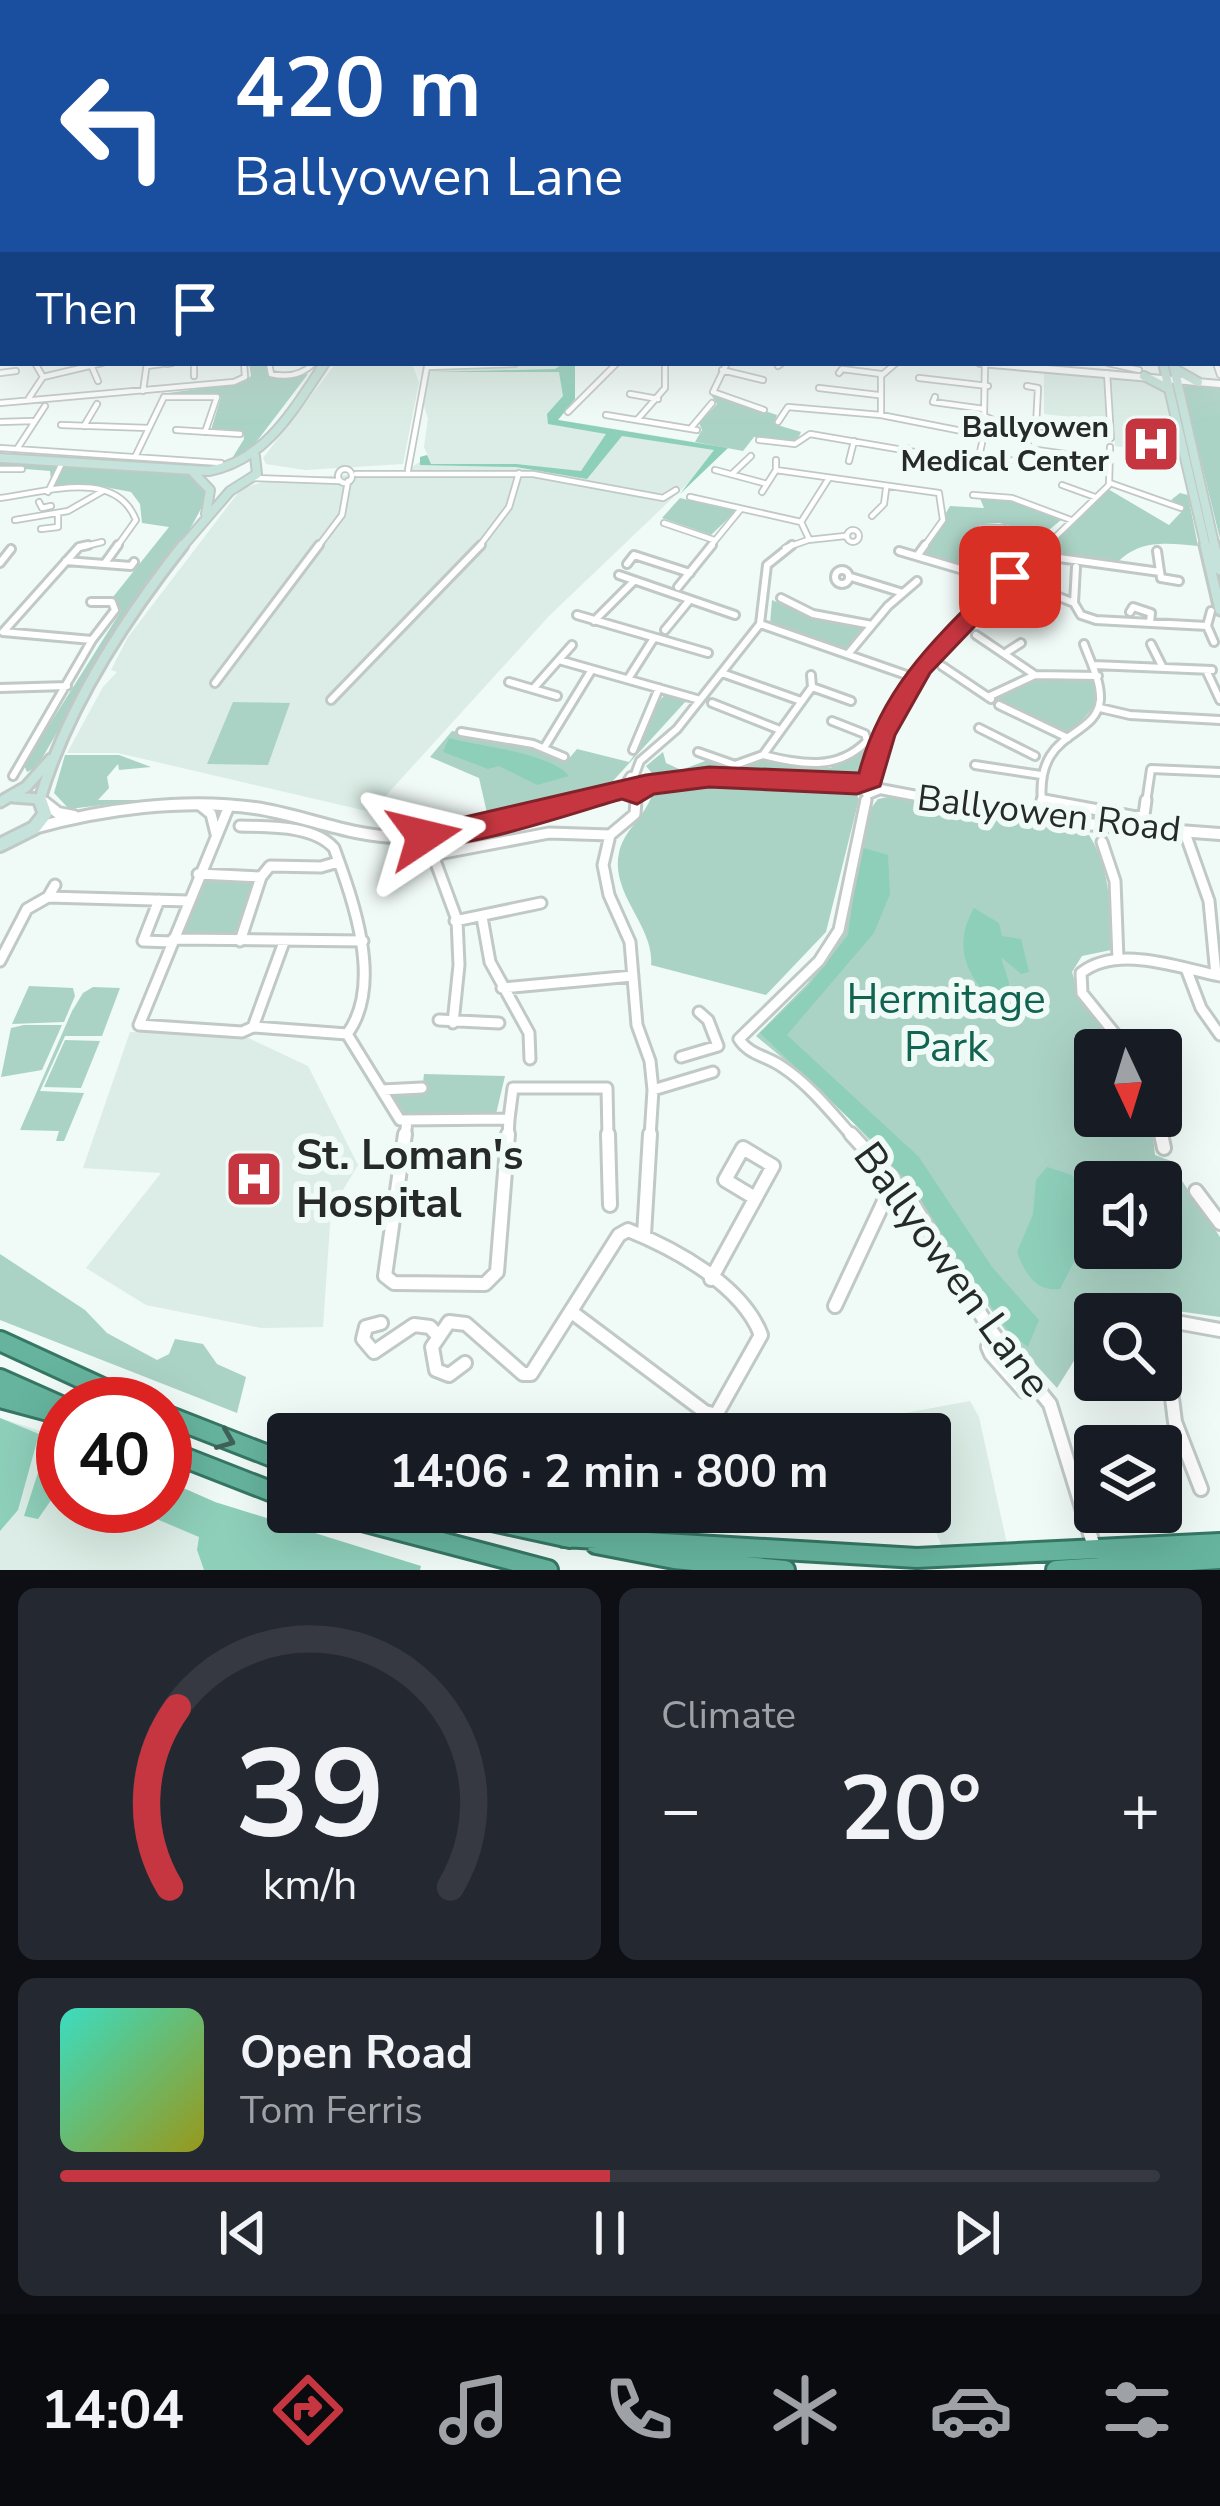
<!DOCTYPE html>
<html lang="en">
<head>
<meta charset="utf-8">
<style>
	:root { --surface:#171b24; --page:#242831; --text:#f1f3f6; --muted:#9ea1a6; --line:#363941; --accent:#c63640 }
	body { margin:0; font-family:"Nunito Sans",sans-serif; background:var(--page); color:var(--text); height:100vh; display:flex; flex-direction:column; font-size:45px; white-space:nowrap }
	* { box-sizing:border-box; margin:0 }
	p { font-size:39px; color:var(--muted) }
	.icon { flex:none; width:66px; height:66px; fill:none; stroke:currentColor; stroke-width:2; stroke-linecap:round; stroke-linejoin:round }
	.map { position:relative; height:1570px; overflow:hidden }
	.sheet { display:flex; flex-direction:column; gap:18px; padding:18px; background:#0d0f14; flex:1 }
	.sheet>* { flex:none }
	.guide { position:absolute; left:0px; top:0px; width:1221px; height:366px; box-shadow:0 12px 48px #0002; background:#1a4fa0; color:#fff; overflow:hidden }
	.needle { width:78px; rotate:176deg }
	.buttons { position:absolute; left:1074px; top:1029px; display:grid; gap:24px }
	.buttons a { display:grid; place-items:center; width:108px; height:108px; border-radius:12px; background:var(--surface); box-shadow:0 12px 48px #0002; font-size:60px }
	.speed { position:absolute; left:36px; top:1377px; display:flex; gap:24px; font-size:60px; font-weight:700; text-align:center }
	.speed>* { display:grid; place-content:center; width:156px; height:156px; border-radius:50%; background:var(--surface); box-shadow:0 12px 48px #0002; line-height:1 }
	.speed .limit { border:18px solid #d22; background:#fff; color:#111 }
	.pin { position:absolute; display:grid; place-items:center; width:102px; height:102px; color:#fff; margin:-51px; border-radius:24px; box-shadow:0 6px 18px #0006 }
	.me { position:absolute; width:132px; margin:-66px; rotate:80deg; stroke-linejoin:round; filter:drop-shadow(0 0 9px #0008) }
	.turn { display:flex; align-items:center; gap:42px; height:252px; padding:0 36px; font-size:54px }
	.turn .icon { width:156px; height:156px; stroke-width:2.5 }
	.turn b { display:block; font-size:84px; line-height:102px }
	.then { display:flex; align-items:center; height:114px; padding:0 36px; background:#0003; gap:24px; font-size:45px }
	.big { font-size:90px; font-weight:700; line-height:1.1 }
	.sheet .card { flex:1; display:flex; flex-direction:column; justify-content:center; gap:18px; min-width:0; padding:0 42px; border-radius:18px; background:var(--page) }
	.sheet .dial { align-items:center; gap:0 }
	.dial svg { height:312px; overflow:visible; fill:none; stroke:var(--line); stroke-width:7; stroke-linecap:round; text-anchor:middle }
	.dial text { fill:var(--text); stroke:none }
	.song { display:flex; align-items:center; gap:36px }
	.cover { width:144px; height:144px; border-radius:18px; background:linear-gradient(135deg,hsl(170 70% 55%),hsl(60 70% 35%)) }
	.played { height:12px; border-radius:6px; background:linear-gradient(90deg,var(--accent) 50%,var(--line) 50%) }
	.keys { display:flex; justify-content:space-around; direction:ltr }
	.heat { display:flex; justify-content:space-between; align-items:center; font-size:66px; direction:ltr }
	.sheet .tiles { flex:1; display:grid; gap:18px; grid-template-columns:1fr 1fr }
	.card:last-child { grid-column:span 2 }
	.trip { position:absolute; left:267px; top:1413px; width:684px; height:120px; border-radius:12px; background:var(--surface); box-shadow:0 12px 48px #0002; font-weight:700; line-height:120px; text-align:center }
	.tab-bar { display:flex; height:192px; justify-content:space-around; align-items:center; background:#090b0e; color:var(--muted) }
	.tab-bar .icon { width:84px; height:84px }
	.tab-bar .current { color:var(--accent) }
	.tab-bar b { font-size:54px; color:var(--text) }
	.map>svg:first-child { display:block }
</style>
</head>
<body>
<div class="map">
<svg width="1220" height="1570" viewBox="0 0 1220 1570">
	<rect width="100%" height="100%" fill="#f0faf6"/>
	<path fill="#dbede6" d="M336,363L412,364L419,382L403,464L305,470L266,464L263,458Z
		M459,363H570L567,395L553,419L726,447L549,616L371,812L118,753H67L103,687L117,672L111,670L128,637L241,489L271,479L405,472L428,456L424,447L428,418L421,397L425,372L431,365Z
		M1044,373L1136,378L1163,387L1179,455L1115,446L1114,422L1044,414Z
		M130,1032L242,1035L308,1066L358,1165L331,1210L323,1327L261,1328L146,1305L86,1268L161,1173L83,1168Z
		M970,1401L979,1417L1007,1544L942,1547L928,1512L930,1434H910L905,1413Z
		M0,1418L63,1438V1506H165V1480L215,1502L197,1550L204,1570H0Z"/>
	<path fill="#abd3c5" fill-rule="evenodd" d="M249,363H267L273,377L308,374L244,458L231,460L244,439L243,432L211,430L221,397L168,393L242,383L251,376Z
		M1192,384L1220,387V539L1183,387Z
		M710,393L777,415L774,424L801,432L797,441L754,437L743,451L695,442L702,430L699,423L717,404Z
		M0,462L190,475L206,493C206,517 113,641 93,672C74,703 55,736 37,767L27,772L24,765L121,611L113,597L169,527L142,523L140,504L131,492L89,484L52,488L50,471L0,467Z
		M1108,489L1169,525L1185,508L1171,500L1180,493L1188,495L1198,546C1168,543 1139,539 1117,563L1048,552L1076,517Z
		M1011,495L1061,520L1032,544L1022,539L1028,532L1000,523L983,524L965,543L959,568L922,554L950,506L984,508L979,496Z
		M680,498L736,511L711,535L662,518Z
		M772,600L808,616L863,629L847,648H841L770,624Z
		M1085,676L1096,679L1098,703L1070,733L1021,714L997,698L1036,677Z
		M667,693L686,701L612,782L487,813L479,778L430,757L452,731L536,748L567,761L577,749L629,762C647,742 647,709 667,693Z
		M233,702L290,703L268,765L207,764Z
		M870,741L866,769L849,775L749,770L655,777L646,766L663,752L666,763L681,770L708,760L723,768L767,760L830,768L855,757Z
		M65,755H119L151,767L119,770L118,764L107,777L109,788L98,800H145L69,809L54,793Z
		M719,784L856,793L859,799L826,932L766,995L651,965C655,927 610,894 619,853C623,831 644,818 652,795Z
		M888,797L1089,835C1111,869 1110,907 1111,950L1082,956L1072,972L1080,999L1122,1050H1095V1116H1151L1155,1155L1179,1164L1180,1178L1220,1237V1317L1141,1306L1142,1314H1095V1351L1077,1356L1057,1388L1007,1333L878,1149L827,1095L756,1036L808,983L845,934L868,812L878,799ZM1095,1182H1161V1248H1095Z
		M205,879L256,882L241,927L232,934L186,933L183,929Z
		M29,986L73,988L75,996L64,1022L12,1024Z
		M93,987L120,988L102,1036H65L40,1091L84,1093L64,1141H56L59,1131L20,1130L72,1011L83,993Z
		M24,1025H62L42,1070L1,1077L11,1028Z
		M65,1040L100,1041L81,1088L44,1087Z
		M424,1074L505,1076L496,1114L403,1113L390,1092L422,1091Z
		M0,1254L85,1310L107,1333L157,1360L169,1354L175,1339L203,1344L217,1364L246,1377L237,1413L0,1320Z"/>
	<path fill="#8ecfba" d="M564,363H575V399L558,420L728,448L680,494L714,450L622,436L587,479L516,467L420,465V457L427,455L431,464H516L581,471L606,434L548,424L547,414L563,396L559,372H431L555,369Z
		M449,738C481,747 549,752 569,776L537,785L499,766L488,769L443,752Z
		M860,847L888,855L890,894L874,933L787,1035L919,1157L992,1267L1039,1320L1028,1347L1009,1332L880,1148L760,1033L809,985L848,935Z
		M974,908L999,923L1002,936L1021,939L1029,972L1021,974L1001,957L1009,983L1008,999L999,1005C966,980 952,945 974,908Z
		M1047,1167L1072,1175C1099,1223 1083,1244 1060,1289C1036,1293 1024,1272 1017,1252L1033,1214L1036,1180Z
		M0,1418L39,1434L18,1510L0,1531Z
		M63,1438V1483L38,1519L24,1516L44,1454Z
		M165,1480L215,1502L421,1566L420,1570H204L197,1550L199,1537L126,1506H165Z"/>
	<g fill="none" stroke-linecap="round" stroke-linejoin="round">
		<g stroke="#c0c9c6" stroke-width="8">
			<path id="minor-far3" d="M194,363V376
				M269,363L271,374C288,378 302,375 314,363
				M727,363L713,392L764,410
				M1108,363L1139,370
				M1216,363L1220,375
				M167,364L172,363
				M91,365L98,381
				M147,366L162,364
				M778,366L782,363
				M722,370L763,380
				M0,373L16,371
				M839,373L842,369L881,374
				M1107,373L1111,438
				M43,377L102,363
				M919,378L988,386
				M819,388L878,395
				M143,391L147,363
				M630,394L658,399
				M164,397H217L205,432
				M935,397L933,402L984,409
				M29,398L43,377L35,363
				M0,403L234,382L245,377L244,363
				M568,412L617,363
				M606,415L697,430
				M881,415V376L896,363
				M637,420L665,388V363
				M0,422L32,421
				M778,422L788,407L881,415L962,431
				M61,425L149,428
				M84,426L97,404
				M1036,426L1071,430L1074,436
				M691,428L712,403
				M176,430L240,434
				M1023,433L1036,426L1038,388L1027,386
				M759,440L795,444L810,434L990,465L1019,459L1030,449L1023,433L984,416L985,364
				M982,443L980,452L988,462
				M0,448L221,463
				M17,449L45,406
				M1030,449L1072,455L1073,450
				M136,455L164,397
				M849,461L854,441
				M338 476a7 7 0 1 1 14 0a7 7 0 1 1-14 0Z
				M0,469H22
				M904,469L907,448
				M408,470L427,367L515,364
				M715,470L767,484
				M776,470L939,493L943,520L923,548
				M356,474H533L663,498L676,490
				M732,474L751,456
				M251,478L339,481
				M1110,483L1181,508
				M1062,485L1095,497
				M48,492L63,461
				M762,492L776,470V460
				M973,495L1012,498L1071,520
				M690,497L801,522
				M0,498C44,493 115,467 136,520L116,548
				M39,502L42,508L51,506
				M872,516L884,504L886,489
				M15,520L68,511L103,491
				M664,523L714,540
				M41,529L58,527V514
				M847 536a6 6 0 1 1 12 0a6 6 0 1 1-12 0Z
				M809,539L801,522L829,478
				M78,548L102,542
				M317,548L342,515L348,481
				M478,548L509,507L519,473
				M709,548L740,510
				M785,548L808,540L845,536
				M971,548L980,528H1004
				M1044,548L1109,485L1110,447"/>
		</g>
		<g stroke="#c0c9c6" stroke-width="12">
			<path id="minor-far2" d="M1039,550L1059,558L1160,572
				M899,551L1004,582
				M1157,551L1161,578L1179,581
				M917,556L925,545
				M967,558L996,568L1005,564
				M66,561L131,566L134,562
				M0,563L11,549
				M105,563L118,545
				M627,564L634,555L690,573
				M962,570L973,545
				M835 577a7 7 0 1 1 14 0a7 7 0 1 1-14 0Z
				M619,575L735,615
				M851,577L903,593
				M1010,577L1074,603L1081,615L1096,620L1207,626
				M678,587L712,545
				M781,598L813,614L872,625
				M1074,603L1076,567
				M1003,605L1025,584
				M1211,611L1207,626L1214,642
				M1130,612L1133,607L1151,613L1150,623
				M577,615L708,653
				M594,621L634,581
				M760,624L915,678
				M665,630L688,602
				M3,632L79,547L88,545
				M3,632L92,640
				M976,635L1035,675
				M1151,644L1163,668
				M1007,652L1021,643
				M848,654L888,606L917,581
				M559,660L700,700
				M1094,665L1212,670
				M942,666L991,699
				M1206,670L1220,700
				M722,673L801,701
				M628,679L654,638
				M509,682L557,696
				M215,683L319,545
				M812,687L851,701
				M0,688L67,686
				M533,689L572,645
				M988,697L1035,675L1098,676
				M331,700L481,545
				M712,703L780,730
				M999,705L1068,738
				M1100,708L1130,715L1220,720
				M979,728L1035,756
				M461,732L533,744L564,757
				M544,748L591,671
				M633,750L659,688
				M698,752L735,765L763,755
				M763,755C801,764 837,772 867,741L865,734L832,721
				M763,755L812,687L811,675
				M975,765L1041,775
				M13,776L92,640L115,610L112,602H91
				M634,777L640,761L677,729L760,624L767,565L792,545
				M871,779C899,668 969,621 1047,545
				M1042,800L1061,803
				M636,803L637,794
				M865,803L868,794
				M1042,803C1035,728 1096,740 1100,700C1101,681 1090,661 1084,644
				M1146,803L1151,769L1220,772"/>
		</g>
		<g stroke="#c0c9c6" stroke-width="15">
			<path id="minor-far1" d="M636,800L635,814L610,835L603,865L609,895L630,942L637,1025L650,1061L653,1090L650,1137
				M1042,800L1044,821
				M1044,800L1136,817L1144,815L1146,800
				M201,806L211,814L216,834
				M229,806L139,1025L242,1032L253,1027L284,942
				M240,826C270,827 313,825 334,848C353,900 384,985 347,1034
				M1185,833L1209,901L1216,975
				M1102,842L1115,881L1118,959
				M198,874L261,877
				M48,897L55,885
				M159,900L143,941L172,942
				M482,917L490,962L529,1033L530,1059
				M455,921L541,903
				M173,939L363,941
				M240,941L261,877L270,866L321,867L338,862
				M0,961L27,909L48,897L188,901
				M1187,971L1201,1008L1220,1035
				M502,988L633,976
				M439,1020L499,1023
				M453,1023L459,965L457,920L433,855L549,833L610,835
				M254,1027L347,1034
				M347,1034L400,1120L509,1119L513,1088H607L608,1137
				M1128,1050L1082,993L1081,973C1118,944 1179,968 1220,976
				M681,1057L718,1046L708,1020L699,1012
				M382,1090L422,1088
				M653,1090L713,1072
				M1158,1116L1162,1137
				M405,1137L407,1121
				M508,1137L509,1119
				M853,1137C831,1112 809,1084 781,1066C766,1056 748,1054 739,1039L819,961L839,930L866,800"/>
		</g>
		<g stroke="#c0c9c6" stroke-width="18">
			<path id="minor" d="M405,1134L385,1276L394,1283L485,1284L497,1272L508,1134
				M608,1134L610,1205
				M851,1134L908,1196L991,1331L1050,1404L1095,1550
				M1161,1134L1164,1148
				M1196,1191L1220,1223
				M644,1235L650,1134
				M711,1279L773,1166L743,1148L725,1180L755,1198
				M835,1306L887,1195L900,1185
				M381,1323L366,1327L363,1339L374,1352L414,1325L430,1327L437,1335
				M998,1340L988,1347L991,1354L1024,1391
				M465,1363L449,1375L436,1370L432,1347L449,1322L466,1324L523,1374H531L619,1235L628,1230C675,1249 742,1285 761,1335L716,1415L705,1412L573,1313
				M1201,1489L1175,1422L1163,1325L1176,1322L1220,1330"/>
		</g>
		<g stroke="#c0c9c6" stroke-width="10">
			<path id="tertiary-far2" d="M980,363L1220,384"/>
		</g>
		<g stroke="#c0c9c6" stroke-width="14">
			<path id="tertiary-far1" d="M857,784L868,794L880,789L954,803
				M624,788L637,794L646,785L660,783L770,777L857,784L867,778L880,789
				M572,803L624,788L631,777L646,785"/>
		</g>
		<g stroke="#c0c9c6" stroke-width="16">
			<path id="tertiary" d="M938,800L1044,821L1220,834
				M44,802L58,813L74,816
				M34,828C103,809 183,798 255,808C304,815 350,837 400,837C462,837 523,818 582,800"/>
		</g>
		<g stroke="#c0c9c6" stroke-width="12">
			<path id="secondary-far2" d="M1163,363L1206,548
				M1173,363L1215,548
				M1175,369L1198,382
				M1144,376L1167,388
				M0,458L209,471C267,460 294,408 325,363
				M191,470L210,490L206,514
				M181,548L230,491L257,474L255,456"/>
		</g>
		<g stroke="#c0c9c6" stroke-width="15">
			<path id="secondary-far1" d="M1205,545L1220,610
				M1214,545L1220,570
				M13,797L40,799L41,803
				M40,799C67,707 124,620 183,545
				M0,802L26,787L51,759"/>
		</g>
		<g stroke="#c0c9c6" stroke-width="18">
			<path id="secondary" d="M0,845L34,828L45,814L40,800"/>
		</g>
		<g stroke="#367764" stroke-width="24">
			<path id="trunk" d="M0,1341L137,1404
				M0,1379L63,1407
				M0,1398L63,1415
				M165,1415L288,1463
				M165,1450L288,1498
				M328,1512L548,1570
				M451,1512L570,1538
				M564,1537L917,1558L1220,1543
				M596,1544L674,1559L785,1570
				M1056,1570L1220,1559"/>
		</g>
		<use href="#minor-far3" stroke="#fff" stroke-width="4.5"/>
		<use href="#minor-far2" stroke="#fff" stroke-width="6"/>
		<use href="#minor-far1" stroke="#fff" stroke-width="9"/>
		<use href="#minor" stroke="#fff" stroke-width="12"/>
		<use href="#tertiary-far2" stroke="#fff" stroke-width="6"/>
		<use href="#tertiary-far1" stroke="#fff" stroke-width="8"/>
		<use href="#tertiary" stroke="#fff" stroke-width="10"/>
		<use href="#secondary-far2" stroke="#c5e3da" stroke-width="8"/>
		<use href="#secondary-far1" stroke="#c5e3da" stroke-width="9"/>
		<use href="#secondary" stroke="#c5e3da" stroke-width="12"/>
		<use href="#trunk" stroke="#66b49e" stroke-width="18"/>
	</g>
	<defs><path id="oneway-chevron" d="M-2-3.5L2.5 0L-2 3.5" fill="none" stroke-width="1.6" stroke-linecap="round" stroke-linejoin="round" transform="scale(3)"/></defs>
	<use stroke="#406157" href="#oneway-chevron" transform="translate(226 1440) rotate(22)"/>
	<linearGradient id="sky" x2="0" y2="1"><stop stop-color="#7ab5cc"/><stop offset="0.48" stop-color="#f8fdfb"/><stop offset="1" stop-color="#f8fdfb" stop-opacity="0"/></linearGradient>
	<rect width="1220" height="421" fill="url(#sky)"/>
	<path fill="#c63640" stroke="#81232a" stroke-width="3" d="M1010,570L1017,572V582L930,673L895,735L880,786L857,794L709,787L654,794L637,804L622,799C578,811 451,856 413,844L409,836L413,829L646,775L709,767L859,773C882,684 939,635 1002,572Z"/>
	<defs>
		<g id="hospital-square" transform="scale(3)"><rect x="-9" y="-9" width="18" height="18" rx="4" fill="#c63640" stroke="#f0faf6"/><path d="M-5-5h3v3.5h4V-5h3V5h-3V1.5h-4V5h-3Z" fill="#fff"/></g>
	</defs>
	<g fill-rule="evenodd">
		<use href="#hospital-square" x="1151" y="444"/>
		<use href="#hospital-square" x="254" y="1179"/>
	</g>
	<g text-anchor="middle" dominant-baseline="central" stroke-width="12" stroke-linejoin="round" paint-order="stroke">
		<g font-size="30" font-weight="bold" fill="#262a28" stroke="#f0faf6" text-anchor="end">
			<text x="1109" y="427">Ballyowen<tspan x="1109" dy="34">Medical Center</tspan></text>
		</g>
		<g font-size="36" fill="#262a28" stroke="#f0faf6">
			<text transform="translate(1049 814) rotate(7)">Ballyowen Road</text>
		</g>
		<g font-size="42" fill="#106450" stroke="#f0faf6">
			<text x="946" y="999">Hermitage<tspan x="946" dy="48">Park</tspan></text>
		</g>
		<g font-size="42" font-weight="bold" fill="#262a28" stroke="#f0faf6" text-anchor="start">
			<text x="296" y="1155">St. Loman's<tspan x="296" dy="48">Hospital</tspan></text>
		</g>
		<g font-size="42" fill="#262a28" stroke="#f0faf6">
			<text transform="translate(952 1270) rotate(54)">Ballyowen Lane</text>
		</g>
	</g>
</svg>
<div class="buttons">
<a><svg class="needle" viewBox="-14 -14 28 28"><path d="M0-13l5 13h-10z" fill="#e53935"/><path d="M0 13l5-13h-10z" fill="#9ea1a6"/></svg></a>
<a><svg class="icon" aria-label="sound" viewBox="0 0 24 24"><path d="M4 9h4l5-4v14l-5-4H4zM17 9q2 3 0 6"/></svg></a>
<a><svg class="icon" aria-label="search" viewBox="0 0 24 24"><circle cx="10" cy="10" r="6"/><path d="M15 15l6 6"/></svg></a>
<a><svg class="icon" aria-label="layers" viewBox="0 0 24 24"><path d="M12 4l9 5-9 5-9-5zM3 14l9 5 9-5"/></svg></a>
</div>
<div class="speed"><div class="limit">40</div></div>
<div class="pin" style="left:1010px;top:577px;background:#d93025"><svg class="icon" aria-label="arrive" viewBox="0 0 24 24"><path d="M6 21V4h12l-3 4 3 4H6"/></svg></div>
<svg class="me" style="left:424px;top:836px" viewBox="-20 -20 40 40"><path d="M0-17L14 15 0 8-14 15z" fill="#c63640" stroke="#fff" stroke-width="4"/></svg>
<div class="trip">14:06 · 2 min · 800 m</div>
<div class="guide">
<div class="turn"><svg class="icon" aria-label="left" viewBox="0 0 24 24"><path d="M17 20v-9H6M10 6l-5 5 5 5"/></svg><div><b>420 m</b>Ballyowen Lane</div></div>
<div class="then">Then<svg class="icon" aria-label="arrive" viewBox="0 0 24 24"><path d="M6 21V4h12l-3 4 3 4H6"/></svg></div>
</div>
</div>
<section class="sheet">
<div class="tiles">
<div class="card dial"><svg viewBox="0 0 100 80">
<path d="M14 69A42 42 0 1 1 86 69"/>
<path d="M14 69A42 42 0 0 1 16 23" stroke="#c63640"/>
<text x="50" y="56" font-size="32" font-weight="700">39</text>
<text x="50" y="72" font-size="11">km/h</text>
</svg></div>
<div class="card"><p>Climate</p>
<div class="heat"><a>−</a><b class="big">20°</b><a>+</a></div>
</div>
<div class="card">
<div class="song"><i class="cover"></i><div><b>Open Road</b><p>Tom Ferris</p></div></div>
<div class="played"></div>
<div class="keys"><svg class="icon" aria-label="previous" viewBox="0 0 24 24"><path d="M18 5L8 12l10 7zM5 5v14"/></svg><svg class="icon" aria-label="pause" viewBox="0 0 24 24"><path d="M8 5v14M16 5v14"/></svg><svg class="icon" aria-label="next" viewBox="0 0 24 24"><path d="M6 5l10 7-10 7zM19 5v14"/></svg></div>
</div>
</div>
</section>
<nav class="tab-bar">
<b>14:04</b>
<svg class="icon current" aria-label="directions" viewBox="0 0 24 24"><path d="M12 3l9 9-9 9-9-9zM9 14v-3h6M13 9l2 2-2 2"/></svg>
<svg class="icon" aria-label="music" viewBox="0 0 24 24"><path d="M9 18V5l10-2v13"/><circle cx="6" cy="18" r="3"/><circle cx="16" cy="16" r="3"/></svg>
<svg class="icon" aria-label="phone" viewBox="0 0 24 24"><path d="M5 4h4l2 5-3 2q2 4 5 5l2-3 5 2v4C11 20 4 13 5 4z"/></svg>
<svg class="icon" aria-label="climate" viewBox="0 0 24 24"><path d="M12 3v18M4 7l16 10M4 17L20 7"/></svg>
<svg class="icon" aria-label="car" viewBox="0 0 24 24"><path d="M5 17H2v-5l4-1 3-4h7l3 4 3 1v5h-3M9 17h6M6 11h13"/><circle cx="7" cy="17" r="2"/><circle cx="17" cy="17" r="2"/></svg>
<svg class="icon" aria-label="filters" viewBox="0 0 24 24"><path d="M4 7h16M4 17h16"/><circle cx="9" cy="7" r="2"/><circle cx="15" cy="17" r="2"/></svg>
</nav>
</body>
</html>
